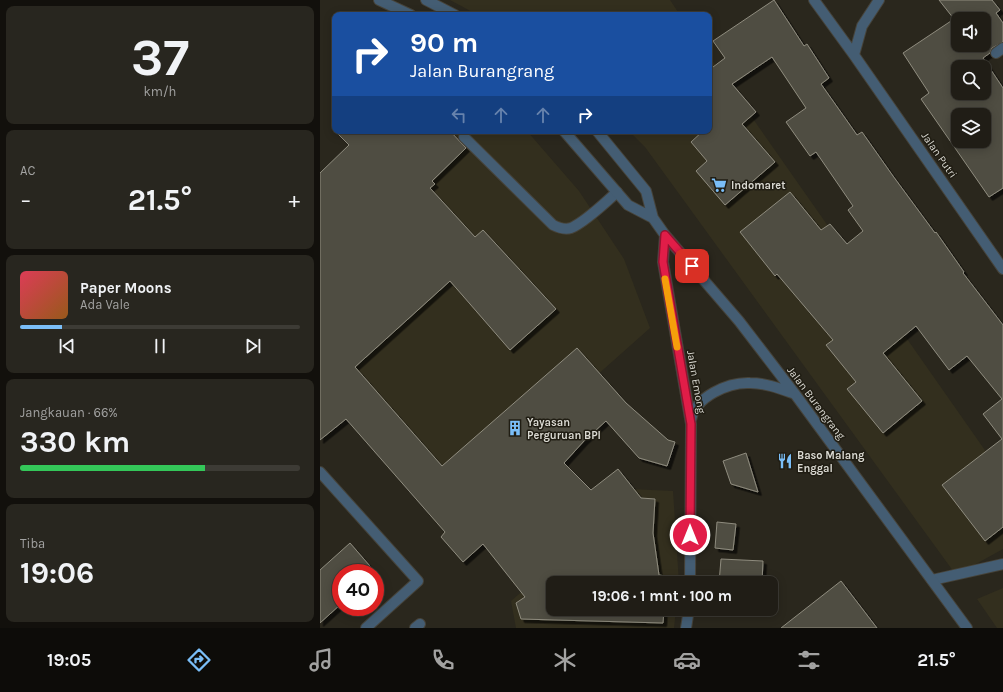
<!DOCTYPE html>
<html lang="id">
<head>
<meta charset="utf-8">
<style>
	:root { --surface:#201d16; --page:#28261f; --text:#f1f3f6; --muted:#a2a2a1; --line:#3d3b35; --accent:#7abef8 }
	body { margin:0; font-family:Karla,sans-serif; background:var(--page); color:var(--text); height:100vh; display:flex; flex-direction:column; font-size:15px; white-space:nowrap }
	* { box-sizing:border-box; margin:0 }
	p { font-size:13px; color:var(--muted) }
	.icon { flex:none; width:22px; height:22px; fill:none; stroke:currentColor; stroke-width:2; stroke-linecap:round; stroke-linejoin:round }
	.map { position:relative; flex:1; overflow:hidden }
	.side { display:flex; flex-direction:column; gap:6px; padding:6px; background:#12100c; width:320px }
	.side>* { flex:none }
	.top-card { position:absolute; left:12px; top:12px; width:380px; height:122px; border-radius:8px; box-shadow:0 2px 10px #0003,0 0 0 1px var(--line); background:#1a4fa0; color:#fff; overflow:hidden }
	.buttons { position:absolute; left:631px; top:12px; display:grid; gap:8px }
	.buttons a { display:grid; place-items:center; width:40px; height:40px; border-radius:8px; background:var(--surface); box-shadow:0 2px 10px #0003,0 0 0 1px var(--line); font-size:20px }
	.speed { position:absolute; left:12px; top:564px; display:flex; gap:8px; font-size:20px; font-weight:700; text-align:center }
	.speed>* { display:grid; place-content:center; width:52px; height:52px; border-radius:50%; background:var(--surface); box-shadow:0 2px 10px #0003,0 0 0 1px var(--line); line-height:1 }
	.speed .limit { border:6px solid #d22; background:#fff; color:#111 }
	.pin { position:absolute; display:grid; place-items:center; width:34px; height:34px; color:#fff; margin:-17px; border-radius:8px; box-shadow:0 2px 6px #0006 }
	.me { position:absolute; width:44px; margin:-22px; rotate:0deg; stroke-linejoin:round; filter:drop-shadow(0 0 3px #0008) }
	.turn { display:flex; align-items:center; gap:14px; height:84px; padding:0 12px; font-size:18px }
	.turn .icon { width:52px; height:52px; stroke-width:2.5 }
	.turn b { display:block; font-size:28px; line-height:34px }
	.lanes { display:flex; align-items:center; height:38px; padding:0 12px; background:#0003; justify-content:center; gap:20px; direction:ltr }
	.lanes .off { opacity:.35 }
	.big { font-size:30px; font-weight:700; line-height:1.1 }
	.side .card { flex:1; display:flex; flex-direction:column; justify-content:center; gap:6px; min-width:0; padding:0 14px; border-radius:8px; background:var(--page) }
	.side .dial { align-items:center; gap:0 }
	.dial b { font-size:52px; line-height:1 }
	.song { display:flex; align-items:center; gap:12px }
	.cover { width:48px; height:48px; border-radius:6px; background:linear-gradient(135deg,hsl(350 70% 55%),hsl(30 70% 35%)) }
	.played { height:4px; border-radius:2px; background:linear-gradient(90deg,var(--accent) 15%,var(--line) 15%) }
	.keys { display:flex; justify-content:space-around; direction:ltr }
	.heat { display:flex; justify-content:space-between; align-items:center; font-size:22px; direction:ltr }
	.charge { height:6px; border-radius:3px; background:linear-gradient(90deg,#34c759 66%,var(--line) 0) }
	.trip { position:absolute; left:226px; top:576px; width:232px; height:40px; border-radius:8px; background:var(--surface); box-shadow:0 2px 10px #0003,0 0 0 1px var(--line); font-weight:700; line-height:40px; text-align:center }
	.dock { display:flex; height:64px; justify-content:space-around; align-items:center; background:#0d0c09; color:var(--muted) }
	.dock .icon { width:28px; height:28px }
	.dock .selected { color:var(--accent) }
	.dock b { font-size:18px; color:var(--text) }
	main { display:flex; flex:1; min-height:0 }
	.map>svg:first-child { display:block }
</style>
</head>
<body>
<main>
<section class="side">
<div class="card dial"><b>37</b><p>km/h</p></div>
<div class="card"><p>AC</p>
<div class="heat"><a>−</a><b class="big">21.5°</b><a>+</a></div>
</div>
<div class="card">
<div class="song"><i class="cover"></i><div><b>Paper Moons</b><p>Ada Vale</p></div></div>
<div class="played"></div>
<div class="keys"><svg class="icon" aria-label="previous" viewBox="0 0 24 24"><path d="M18 5L8 12l10 7zM5 5v14"/></svg><svg class="icon" aria-label="pause" viewBox="0 0 24 24"><path d="M8 5v14M16 5v14"/></svg><svg class="icon" aria-label="next" viewBox="0 0 24 24"><path d="M6 5l10 7-10 7zM19 5v14"/></svg></div>
</div>
<div class="card"><p>Jangkauan · 66%</p><b class="big">330 km</b><div class="charge"></div></div>
<div class="card"><p>Tiba</p><b class="big">19:06</b></div>
</section>
<div class="map">
<svg width="683" height="628" viewBox="0 0 683 628">
	<defs>
		<filter id="shadow"><feDropShadow dx="3.5" dy="3.5" stdDeviation="0" flood-color="#0009"/></filter>
	</defs>
	<rect width="100%" height="100%" fill="#2a271d"/>
	<path fill="#332f1e" d="M130,0H350L360,15H158Z
		M389,56L683,476V549L636,575L325,147L309,131H389Z
		M100,131H207L259,191L304,259L330,328L115,519L0,386V217Z
		M310,489L353,491L359,583H233V609H356L354,628H196L191,601L256,545Z
		M683,588V628H677L657,599Z"/>
	<path fill="#504e42" stroke="#8f8c7f" fill-rule="evenodd" filter="url(#shadow)" d="M454,0L484,46L487,44L509,78L501,84L537,135L542,132L573,176L615,233L616,232L644,272L643,273L683,325V527L665,541L622,485L682,439L663,414L682,399L647,356L629,370L596,326L563,353L602,401L563,433L527,389L536,382L506,345L513,340L457,274L455,276L420,232L470,192L501,230L510,224L527,244L543,231L528,210L533,206L496,152L490,156L466,122L486,108L452,57L412,84L436,112L422,124L455,162L405,205L376,171L387,161L371,142L383,131H389V70L405,58L393,41Z
		M619,0H672L680,10L676,13L683,23V42L672,48L670,53L663,58L683,88V188L669,197L601,99L609,93L583,53L634,19ZM638,19H664V45H638ZM638,67H664V93H638ZM638,115H664V141H638Z
		M15,131H130L146,148L112,181L115,184L110,188L155,237L163,230L236,309L190,350L130,281L35,367L122,466L257,348L306,403L348,440L355,442L347,466L319,458L286,421L264,441L244,463L271,490L298,469L321,498L335,499L333,533L339,575L345,576V583H233V609H344L343,623L201,619L196,603L205,597L163,544L143,562L121,537L125,532L26,419L0,440V173L29,145Z
		M426,453L438,492L411,484L403,461Z
		M397,522L416,524L413,550L395,548Z
		M30,543L56,573H21V604L0,623V570Z
		M401,559L443,561L442,583H399Z
		M521,581L557,628H461Z"/>
	<g fill="none" stroke-linecap="round" stroke-linejoin="round">
		<g stroke="#46433a" stroke-width="12">
			<path id="service" d="M144,137L233,225C239,228 245,230 251,228C265,222 285,203 297,192
				M0,472L98,581L46,628"/>
		</g>
		<g stroke="#46433a" stroke-width="12">
			<path id="minor" d="M494,0L534,55L683,269
				M676,53L683,48
				M534,55L542,26L559,0
				M612,580L683,564
				M95,628L100,624"/>
		</g>
		<g stroke="#46433a" stroke-width="12">
			<path id="tertiary" d="M59,0L91,15
				M106,0L135,15
				M244,131L308,205L333,218
				M277,131L326,191L333,218L345,235L419,321L475,394L647,628
				M345,235L343,262L371,424L370,583
				M371,420C375,397 408,382 430,383C446,383 461,389 475,394
				M366,628L369,609"/>
		</g>
		<use href="#service" stroke="#445d73" stroke-width="10"/>
		<use href="#minor" stroke="#445d73" stroke-width="10"/>
		<use href="#tertiary" stroke="#445d73" stroke-width="10"/>
	</g>
	<g fill="none" stroke-linecap="round" stroke-linejoin="round">
		<g stroke="#92132f" stroke-width="10">
			<path id="route" d="M370,535L371,424L343,262L345,235L372,266"/>
		</g>
		<use href="#route" stroke="#e11d48" stroke-width="7"/>
		<path stroke="#f59e0b" stroke-width="7" d="M345,279L357,347"/>
	</g>
	<defs>
		<g id="supermarket-bare" transform="scale(1.2)"><path d="M-6-5.5h2.5l.6 2H6L4.5 2H-2.5L-4.4-4H-6ZM-1.5 3.2a1.3 1.3 0 1 0 .1 0ZM3 3.2a1.3 1.3 0 1 0 .1 0Z" fill="#7abef8" stroke="#201d13" stroke-width="2.5" paint-order="stroke"/></g>
		<g id="building-bare" transform="scale(1.2)"><path d="M-4-6H4V6H1V3H-1V6H-4ZM-2.5-4.3h1.7v1.8h-1.7ZM.8-4.3h1.7v1.8H.8ZM-2.5-1h1.7V.8h-1.7ZM.8-1h1.7V.8H.8Z" fill="#7abef8" stroke="#201d13" stroke-width="2.5" paint-order="stroke"/></g>
		<g id="restaurant-bare" transform="scale(1.2)"><path d="M-5-6h1v4h1v-4h1v4h1v-4h1v5L-1.5 .5V6h-2V.5L-5-1ZM5-6V6H3V1.5H1.5Q1.5-4 5-6Z" fill="#7abef8" stroke="#201d13" stroke-width="2.5" paint-order="stroke"/></g>
	</defs>
	<g fill-rule="evenodd">
		<use href="#supermarket-bare" x="399" y="185"/>
		<use href="#building-bare" x="195" y="428"/>
		<use href="#restaurant-bare" x="465" y="461"/>
	</g>
	<g text-anchor="middle" dominant-baseline="central" stroke-width="3" stroke-linejoin="round" paint-order="stroke">
		<g font-size="11" fill="#dad9d2" stroke="#201d13">
			<text transform="translate(619 155) rotate(55)">Jalan Putri</text>
			<text transform="translate(376 382) rotate(80)">Jalan Emong</text>
			<text transform="translate(496 403) rotate(53)">Jalan Burangrang</text>
		</g>
		<g font-size="11" font-weight="bold" fill="#dad9d2" stroke="#201d13" text-anchor="start">
			<text x="411" y="185">Indomaret</text>
			<text x="207" y="422">Yayasan<tspan x="207" dy="13">Perguruan BPI</tspan></text>
			<text x="477" y="455">Baso Malang<tspan x="477" dy="13">Enggal</tspan></text>
		</g>
	</g>
</svg>
<div class="buttons">
<a><svg class="icon" aria-label="sound" viewBox="0 0 24 24"><path d="M4 9h4l5-4v14l-5-4H4zM17 9q2 3 0 6"/></svg></a>
<a><svg class="icon" aria-label="search" viewBox="0 0 24 24"><circle cx="10" cy="10" r="6"/><path d="M15 15l6 6"/></svg></a>
<a><svg class="icon" aria-label="layers" viewBox="0 0 24 24"><path d="M12 4l9 5-9 5-9-5zM3 14l9 5 9-5"/></svg></a>
</div>
<div class="speed"><div class="limit">40</div></div>
<div class="pin" style="left:372px;top:266px;background:#d93025"><svg class="icon" aria-label="arrive" viewBox="0 0 24 24"><path d="M6 21V4h12l-3 4 3 4H6"/></svg></div>
<svg class="me" style="left:370px;top:535px" viewBox="-20 -20 40 40"><circle r="17" fill="#e11d48" stroke="#fff" stroke-width="3"/><path d="M0-11L8 9 0 5-8 9z" fill="#fff"/></svg>
<div class="trip">19:06 · 1 mnt · 100 m</div>
<div class="top-card">
<div class="turn"><svg class="icon" aria-label="right" viewBox="0 0 24 24"><path d="M7 20v-9h11M14 6l5 5-5 5"/></svg><div><b>90 m</b>Jalan Burangrang</div></div>
<div class="lanes"><svg class="icon off" aria-label="left" viewBox="0 0 24 24"><path d="M17 20v-9H6M10 6l-5 5 5 5"/></svg><svg class="icon off" aria-label="ahead" viewBox="0 0 24 24"><path d="M12 20V5M6 11l6-6 6 6"/></svg><svg class="icon off" aria-label="ahead" viewBox="0 0 24 24"><path d="M12 20V5M6 11l6-6 6 6"/></svg><svg class="icon" aria-label="right" viewBox="0 0 24 24"><path d="M7 20v-9h11M14 6l5 5-5 5"/></svg></div>
</div>
</div>
</main>
<nav class="dock">
<b>19:05</b>
<svg class="icon selected" aria-label="directions" viewBox="0 0 24 24"><path d="M12 3l9 9-9 9-9-9zM9 14v-3h6M13 9l2 2-2 2"/></svg>
<svg class="icon" aria-label="music" viewBox="0 0 24 24"><path d="M9 18V5l10-2v13"/><circle cx="6" cy="18" r="3"/><circle cx="16" cy="16" r="3"/></svg>
<svg class="icon" aria-label="phone" viewBox="0 0 24 24"><path d="M5 4h4l2 5-3 2q2 4 5 5l2-3 5 2v4C11 20 4 13 5 4z"/></svg>
<svg class="icon" aria-label="climate" viewBox="0 0 24 24"><path d="M12 3v18M4 7l16 10M4 17L20 7"/></svg>
<svg class="icon" aria-label="car" viewBox="0 0 24 24"><path d="M5 17H2v-5l4-1 3-4h7l3 4 3 1v5h-3M9 17h6M6 11h13"/><circle cx="7" cy="17" r="2"/><circle cx="17" cy="17" r="2"/></svg>
<svg class="icon" aria-label="filters" viewBox="0 0 24 24"><path d="M4 7h16M4 17h16"/><circle cx="9" cy="7" r="2"/><circle cx="15" cy="17" r="2"/></svg>
<b>21.5°</b>
</nav>
</body>
</html>
